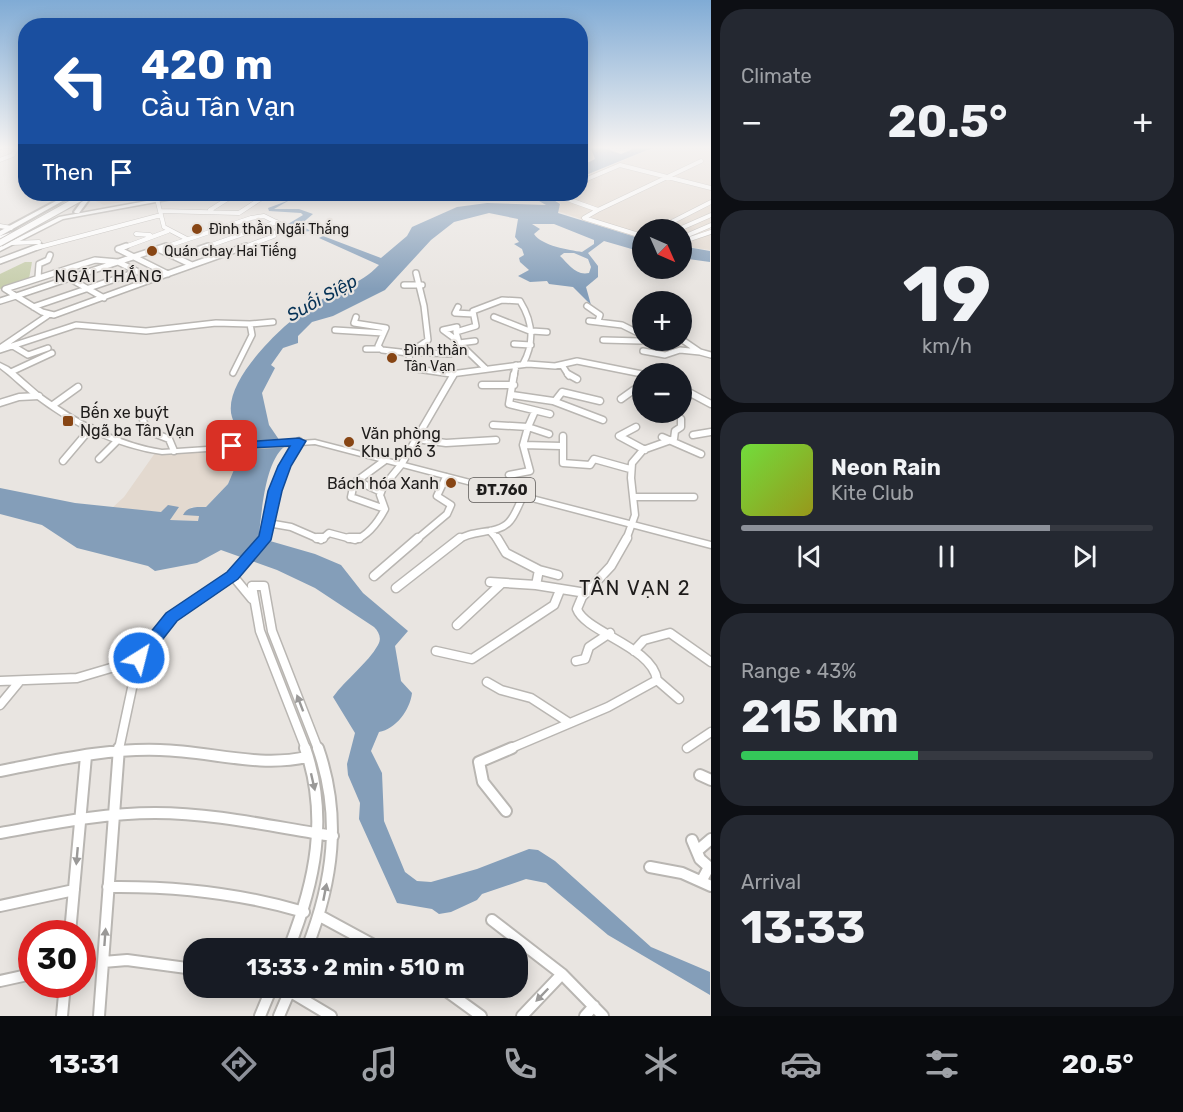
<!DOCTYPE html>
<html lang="en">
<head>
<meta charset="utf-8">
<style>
	:root { --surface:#171b24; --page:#242831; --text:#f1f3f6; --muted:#9ea1a6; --line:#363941; --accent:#8c9099 }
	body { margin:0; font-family:Rubik,sans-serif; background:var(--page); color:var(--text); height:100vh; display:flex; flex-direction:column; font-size:22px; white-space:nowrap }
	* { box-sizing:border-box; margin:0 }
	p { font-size:20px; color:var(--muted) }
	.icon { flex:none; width:33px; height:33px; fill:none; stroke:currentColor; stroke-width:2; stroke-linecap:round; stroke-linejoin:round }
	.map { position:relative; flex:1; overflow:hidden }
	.sheet { display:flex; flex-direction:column; gap:9px; padding:9px; background:#0d0f14; width:472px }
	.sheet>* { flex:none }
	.top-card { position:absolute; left:18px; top:18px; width:570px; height:183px; border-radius:24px; box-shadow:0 3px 15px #0003; background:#1a4fa0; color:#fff; overflow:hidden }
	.needle { width:39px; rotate:135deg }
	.fabs { position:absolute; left:632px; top:219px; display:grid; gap:12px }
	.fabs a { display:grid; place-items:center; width:60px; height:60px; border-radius:50%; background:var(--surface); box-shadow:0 3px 15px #0003; font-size:30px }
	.speed { position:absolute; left:18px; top:920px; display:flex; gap:12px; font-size:30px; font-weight:700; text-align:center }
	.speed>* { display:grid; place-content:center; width:78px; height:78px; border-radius:50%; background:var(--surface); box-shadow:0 3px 15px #0003; line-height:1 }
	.speed .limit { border:9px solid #d22; background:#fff; color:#111 }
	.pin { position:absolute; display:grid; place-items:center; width:51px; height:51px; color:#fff; margin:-26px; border-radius:12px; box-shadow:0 3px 9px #0006 }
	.me { position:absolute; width:66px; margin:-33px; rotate:36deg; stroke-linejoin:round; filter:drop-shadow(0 0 4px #0008) }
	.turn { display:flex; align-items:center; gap:21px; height:126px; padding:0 24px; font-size:27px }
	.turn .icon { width:78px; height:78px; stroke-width:2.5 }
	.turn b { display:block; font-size:42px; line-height:51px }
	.then { display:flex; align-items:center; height:57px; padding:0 24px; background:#0003; gap:12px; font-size:22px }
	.big { font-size:45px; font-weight:700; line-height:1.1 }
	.sheet .tile { flex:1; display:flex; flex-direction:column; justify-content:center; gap:9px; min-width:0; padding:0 21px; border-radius:24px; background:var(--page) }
	.sheet .dial { align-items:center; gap:0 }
	.dial b { font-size:78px; line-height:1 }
	.song { display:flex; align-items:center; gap:18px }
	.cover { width:72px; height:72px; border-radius:9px; background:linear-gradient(135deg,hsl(100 70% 55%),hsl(60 70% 35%)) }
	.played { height:6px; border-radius:3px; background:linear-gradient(90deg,var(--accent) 75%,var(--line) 75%) }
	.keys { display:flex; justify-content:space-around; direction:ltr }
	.heat { display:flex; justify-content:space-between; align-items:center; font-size:33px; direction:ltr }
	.charge { height:9px; border-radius:4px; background:linear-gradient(90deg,#34c759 43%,var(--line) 0) }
	.trip { position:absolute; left:183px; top:938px; width:345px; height:60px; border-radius:24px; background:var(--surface); box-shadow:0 3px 15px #0003; font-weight:700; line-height:60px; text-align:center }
	.dock { display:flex; height:96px; justify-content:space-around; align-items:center; background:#090b0e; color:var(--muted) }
	.dock .icon { width:42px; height:42px }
	.dock .selected { color:var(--accent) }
	.dock b { font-size:27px; color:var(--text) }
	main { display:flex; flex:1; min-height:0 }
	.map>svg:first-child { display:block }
</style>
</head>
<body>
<main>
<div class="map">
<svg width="711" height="1016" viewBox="0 0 711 1016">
	<rect width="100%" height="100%" fill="#e9e5e1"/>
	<path fill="#e3d9cf" d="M658,146H710V250L681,246V230H642V239L557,211L561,204L550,197V194H580L581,178Z
		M95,194H169L104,205L93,200Z
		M243,447L228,484L206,507H192L184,515H199L198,521L169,520L171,515L162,512L112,508L124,497L155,453Z"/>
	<path fill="#c7ceac" d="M25,262H32L29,279L0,289V274Z"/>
	<path fill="#849eb9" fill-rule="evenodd" d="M590,146H611L604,148L621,154L640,146H657L581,177V166L595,159Z
		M306,194H313L288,201L274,209H299L313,214L300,225L311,231L298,232L287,227L288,224L303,215L301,213L269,211L268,208Z
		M527,194H549V197L560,204L558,213L642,239V252L604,241L588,253L598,266V277L586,287L591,305L573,287L549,284L547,281L530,282L518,276L529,270L520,262L519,258L524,255L522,249L514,244L519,242L515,237L518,219L489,213L454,222L431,240L385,290L333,316L312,322L298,336V343L283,348L271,365L275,368L262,393L269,425L284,447C265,463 262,510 259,534L270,541L315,554L341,565L363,593L408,631L395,646L401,681L412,693C410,710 396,729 379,732L371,751L382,773L384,821L405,872L417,881L431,882L477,869L529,849L538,850L555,861L651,947L710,972V995L608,935L546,883L526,879L482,894L477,900L451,912L439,914L432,909L397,903L359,819L360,803L348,775L347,764L355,733L333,697C346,679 368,663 378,645C382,638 379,632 374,627L315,588L277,570L221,550L197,563L155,571L148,566L77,548L42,525L0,514V488L75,503L161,512L168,505L179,507L170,520L198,521L199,516L183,515C187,506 197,507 206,507L228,484L246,441C242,434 234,425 232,417C221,382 285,322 312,305C335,291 360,285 379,265L319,238L323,236L381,258L407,236L412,227L457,207L487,203L546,205ZM532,224H554L594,240V244L582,252C569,250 542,246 534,234L540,229ZM564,253H574L588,259L591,267L589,273C575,276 568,263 560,256Z
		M681,246L710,251V262L681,258Z"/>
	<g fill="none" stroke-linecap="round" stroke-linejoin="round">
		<path stroke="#849eb9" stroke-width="1.5" d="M273,194L289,199"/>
		<g stroke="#b9b6b2" stroke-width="5">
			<path id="minor-far4" d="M0,147L6,146
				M0,160L13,155L18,146
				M580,182L620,165L711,188
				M553,194L598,210L701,161
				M157,199L164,227L187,239
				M210,210L234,195
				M598,210L584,218L642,236
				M161,211L239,213L265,196
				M0,226L11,228
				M656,230L711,202
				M677,230L711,215
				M136,234L150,235
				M681,238L711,225
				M681,242L711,232
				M12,243L39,242
				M36,248L161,215
				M122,248L168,231
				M162,248L251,218L264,216L280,224L274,236L242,248
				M203,248L277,222"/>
		</g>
		<g stroke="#b9b6b2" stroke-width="8">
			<path id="minor-far3" d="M118,249L168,274
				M118,249L126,246
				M158,249L192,265
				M176,257L208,246
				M0,261L40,246
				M118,262L153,279
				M118,262L166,246
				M38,277L39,264L48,260L50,255
				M67,277L104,298
				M153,279L246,246
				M404,285H422
				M16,296L42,312L54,315L153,279
				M16,296L5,289L95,260L118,262
				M16,296L118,262
				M0,301L16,296
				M587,306L600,315L598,321
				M33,307L136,272
				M458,307L455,313L473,314
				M356,317L354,323L386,328L378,346L382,350L409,353L428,340L424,306L416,273
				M494,317L532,332
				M589,321L622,325L642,335
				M250,324L273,322
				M457,327L443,330L458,341
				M335,330L383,333
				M532,331L547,332
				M681,339L700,352L711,355
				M603,340L641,341
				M459,343L475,341
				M514,344L531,345
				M13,346L28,355L48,348
				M0,348L47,316
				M366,349H380
				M0,350L76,325L146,331L216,323L250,324L252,335L233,373
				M643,351L665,355L680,350L700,352
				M409,352L450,354
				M409,353L410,368L451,374L528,364L555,366L577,361L642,374
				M562,365L569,376
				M485,368L459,343L456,332L476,326L473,311L502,300L520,301C533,322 535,342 523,364
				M11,372L52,353
				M453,376L455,373
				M514,376L516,365"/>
		</g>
		<g stroke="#b9b6b2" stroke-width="9">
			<path id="minor-far2" d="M514,374L509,404L550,414
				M568,374L577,379
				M482,385H514
				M681,388L711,404
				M512,395L553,401L603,420
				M621,399L642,384
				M555,401L562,392L600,401
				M0,403L19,397L39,396
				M53,405L78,387
				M535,411L528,427L549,434
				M142,416L146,430L169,439L174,451
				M223,425V447
				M493,425L528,427L523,445L561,446
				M636,427L619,436L645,450
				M693,435L711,432
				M563,436V463L590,465L594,459L630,469
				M662,437L701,454
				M416,439L446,443L496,440
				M99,459L118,440
				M63,461L91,428
				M384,461L354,483L351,497L385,509
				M509,475L530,471L523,445
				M357,481L381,492
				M633,497H694
				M268,523L291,527L321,540
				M490,531L498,540
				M263,540L275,491L284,466L299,441
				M321,540L329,533L355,540
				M355,540C369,535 378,522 385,509L380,495L383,487L401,465L454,374
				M416,540L447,514L451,505L437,496L446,477
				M458,540C472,529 497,535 509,522C515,516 519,504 523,496
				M626,540L635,515L631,478L632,463L643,450L674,439L675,431L681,427V419"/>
		</g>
		<g stroke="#b9b6b2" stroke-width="11">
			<path id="minor-far1" d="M317,538H323
				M349,538H359
				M497,538L506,553L539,570L536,585
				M539,570L558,575
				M233,576L252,599
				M374,576L418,538
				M490,582L536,585L586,593
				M396,588L460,538
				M457,625L502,583
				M436,651L472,659L554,605L560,590
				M634,651L644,640L670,633L711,662
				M576,661L585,659L589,647L610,633
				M657,680L679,699
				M0,681L77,678L138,660L172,617L230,578L265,538
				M487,682L501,690L531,698L568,722
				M0,705L19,682
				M687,748L711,732
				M119,749L138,660
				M306,749L260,631L252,586H264L272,631L318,749
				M509,749L608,707L657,680C653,647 585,632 577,609L582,597L611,566L627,538"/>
		</g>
		<g stroke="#b9b6b2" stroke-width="14">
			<path id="minor" d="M0,771C53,761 106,748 160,750C209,751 258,768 307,757
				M700,775L711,780
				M506,811L483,782L479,762L512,748
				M0,833C51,824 103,813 155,813C215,813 274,827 333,836
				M692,840L700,859L709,867L702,880
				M697,851L711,839
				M650,867L682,873L711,886
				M108,887C175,886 240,893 304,912
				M0,906L74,890
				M320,916L379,948
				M492,920L562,974L603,1016
				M70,933L86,756
				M289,948C315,882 329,817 305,748
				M307,948C333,881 342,817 318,748
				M103,962L127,960L194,969
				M0,981L32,974
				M441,987L481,1016
				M289,991L331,1016
				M62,1016L65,984
				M99,1016L119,748
				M260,1016L272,987
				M279,1016L291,988
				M522,1016L562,974
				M585,1016L594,1006"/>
		</g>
		<g stroke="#b9b6b2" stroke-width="3">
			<path id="major" d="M185,194H203L186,199L183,197L63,219L0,251V247L59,217Z
				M18,230L20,231V233L0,240V236Z
				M0,363L8,367C19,375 29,385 40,394C77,421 117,443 162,450L315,440L711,542V548L315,444L162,454C114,447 71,425 32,395C21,386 11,376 0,368Z"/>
		</g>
		<g stroke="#b9b6b2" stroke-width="4">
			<path id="highway" d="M69,194H75L0,236V231Z
				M87,194H93L79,213H75L74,212Z"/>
		</g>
		<use href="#minor-far4" stroke="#fff" stroke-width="4"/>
		<use href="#minor-far3" stroke="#fff" stroke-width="5"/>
		<use href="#minor-far2" stroke="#fff" stroke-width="6"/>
		<use href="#minor-far1" stroke="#fff" stroke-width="8"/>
		<use href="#minor" stroke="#fff" stroke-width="10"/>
		<use href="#major" fill="#fff" fill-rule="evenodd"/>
		<use href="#highway" fill="#fff" fill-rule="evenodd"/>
		<g stroke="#b9b6b2" stroke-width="8" stroke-linecap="butt">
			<path id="highway-bridge" d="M0,243L86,195"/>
		</g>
		<use href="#highway-bridge" stroke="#fff" stroke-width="6"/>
	</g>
	<defs><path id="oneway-solid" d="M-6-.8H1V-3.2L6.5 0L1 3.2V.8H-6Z" transform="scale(1.5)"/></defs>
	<g fill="#9a9998">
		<use href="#oneway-solid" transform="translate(300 703) rotate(-111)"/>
		<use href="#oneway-solid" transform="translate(313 782) rotate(77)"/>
		<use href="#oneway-solid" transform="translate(77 856) rotate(95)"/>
		<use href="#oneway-solid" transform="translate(325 892) rotate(-79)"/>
		<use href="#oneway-solid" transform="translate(105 937) rotate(-86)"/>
		<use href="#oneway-solid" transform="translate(542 995) rotate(134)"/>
	</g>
	<linearGradient id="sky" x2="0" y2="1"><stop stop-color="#80abd5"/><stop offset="0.51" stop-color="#f5f3f2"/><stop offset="1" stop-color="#f5f3f2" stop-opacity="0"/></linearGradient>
	<rect width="711" height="289" fill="url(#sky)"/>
	<path fill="#1a73e8" stroke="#114b97" stroke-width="1.5" d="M299,438L306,441L291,466L282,491L271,540L238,579L177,621L145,662H133L131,658L133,654L166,613L227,572L259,536L268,491L278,466L290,446L232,449L226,446L228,443Z"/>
	<g fill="#874514" stroke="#e9e5e1" stroke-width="2">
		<circle cx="197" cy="229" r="6"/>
		<circle cx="152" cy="251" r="6"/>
		<circle cx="392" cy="358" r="6"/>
		<rect x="62" y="415" width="12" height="12" rx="3"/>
		<circle cx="349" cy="442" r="6"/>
		<circle cx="451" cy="483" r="6"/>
	</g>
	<g text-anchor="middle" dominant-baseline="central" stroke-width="4.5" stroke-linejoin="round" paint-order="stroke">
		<g font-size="14" fill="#1e1c1b" stroke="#e9e5e1" text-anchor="start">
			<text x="209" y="229">Đình thần Ngãi Thắng</text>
			<text x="164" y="251">Quán chay Hai Tiếng</text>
			<text x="404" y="350">Đình thần<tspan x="404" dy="16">Tân Vạn</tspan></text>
		</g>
		<rect fill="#e9e5e1" stroke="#5b5856" stroke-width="1.5" x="469" y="478" width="66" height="24" rx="4.5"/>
		<g font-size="15" font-weight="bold" fill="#1e1c1b">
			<text x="502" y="490">ĐT.760</text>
		</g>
		<g font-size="16" letter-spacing="1.5" fill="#1e1c1b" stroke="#e9e5e1">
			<text x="109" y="276">NGÃI THẮNG</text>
		</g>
		<g font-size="16" fill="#1e1c1b" stroke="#e9e5e1" text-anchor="start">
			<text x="80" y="412">Bến xe buýt<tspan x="80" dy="18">Ngã ba Tân Vạn</tspan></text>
			<text x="361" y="433">Văn phòng<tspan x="361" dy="18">Khu phố 3</tspan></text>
			<text x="439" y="483" text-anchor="end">Bách hóa Xanh</text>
		</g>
		<g font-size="18" font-style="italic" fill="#063256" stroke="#e9e5e1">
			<text transform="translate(322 298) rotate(-29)">Suối Siệp</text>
		</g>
		<g font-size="20" letter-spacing="1.5" fill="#1e1c1b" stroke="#e9e5e1">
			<text x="635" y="588">TÂN VẠN 2</text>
		</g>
	</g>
</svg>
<div class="fabs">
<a><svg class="needle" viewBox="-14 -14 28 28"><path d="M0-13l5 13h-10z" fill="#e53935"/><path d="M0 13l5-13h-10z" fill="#9ea1a6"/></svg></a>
<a>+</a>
<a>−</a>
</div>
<div class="speed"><div class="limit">30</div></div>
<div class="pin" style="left:232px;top:446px;background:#d93025"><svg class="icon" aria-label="arrive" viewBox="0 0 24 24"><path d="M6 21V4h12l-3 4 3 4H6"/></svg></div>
<svg class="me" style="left:139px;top:658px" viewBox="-20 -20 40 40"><circle r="17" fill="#1a73e8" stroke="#fff" stroke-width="3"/><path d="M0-11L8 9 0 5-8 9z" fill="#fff"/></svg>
<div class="trip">13:33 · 2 min · 510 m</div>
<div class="top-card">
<div class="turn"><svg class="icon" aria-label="left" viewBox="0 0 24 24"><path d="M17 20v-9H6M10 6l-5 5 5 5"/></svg><div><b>420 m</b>Cầu Tân Vạn</div></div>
<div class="then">Then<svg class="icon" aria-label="arrive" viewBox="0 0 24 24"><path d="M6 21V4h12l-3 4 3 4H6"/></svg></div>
</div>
</div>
<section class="sheet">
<div class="tile"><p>Climate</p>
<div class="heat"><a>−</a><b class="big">20.5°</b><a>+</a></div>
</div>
<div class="tile dial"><b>19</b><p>km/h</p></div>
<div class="tile">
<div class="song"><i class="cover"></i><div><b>Neon Rain</b><p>Kite Club</p></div></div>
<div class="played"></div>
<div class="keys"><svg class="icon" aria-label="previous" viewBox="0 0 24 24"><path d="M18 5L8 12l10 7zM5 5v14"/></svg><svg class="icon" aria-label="pause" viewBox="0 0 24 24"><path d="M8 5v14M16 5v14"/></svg><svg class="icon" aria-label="next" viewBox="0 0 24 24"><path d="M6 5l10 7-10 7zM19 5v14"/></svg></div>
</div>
<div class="tile"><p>Range · 43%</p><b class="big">215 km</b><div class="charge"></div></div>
<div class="tile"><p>Arrival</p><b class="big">13:33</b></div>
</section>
</main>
<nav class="dock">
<b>13:31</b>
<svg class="icon selected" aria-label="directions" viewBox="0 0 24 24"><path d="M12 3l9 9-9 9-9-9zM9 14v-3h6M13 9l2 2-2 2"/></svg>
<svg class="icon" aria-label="music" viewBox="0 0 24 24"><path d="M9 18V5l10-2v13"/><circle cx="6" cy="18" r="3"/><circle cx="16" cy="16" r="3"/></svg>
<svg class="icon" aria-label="phone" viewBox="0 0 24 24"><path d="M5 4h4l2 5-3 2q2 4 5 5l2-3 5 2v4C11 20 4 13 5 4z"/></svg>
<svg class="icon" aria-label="climate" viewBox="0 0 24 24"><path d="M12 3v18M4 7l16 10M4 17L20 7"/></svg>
<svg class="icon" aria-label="car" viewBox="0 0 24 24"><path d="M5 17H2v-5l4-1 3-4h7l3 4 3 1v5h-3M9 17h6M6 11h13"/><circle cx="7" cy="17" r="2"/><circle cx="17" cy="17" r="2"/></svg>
<svg class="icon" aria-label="filters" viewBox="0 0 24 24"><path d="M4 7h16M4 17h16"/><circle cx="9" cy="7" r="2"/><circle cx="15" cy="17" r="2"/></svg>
<b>20.5°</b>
</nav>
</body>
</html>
